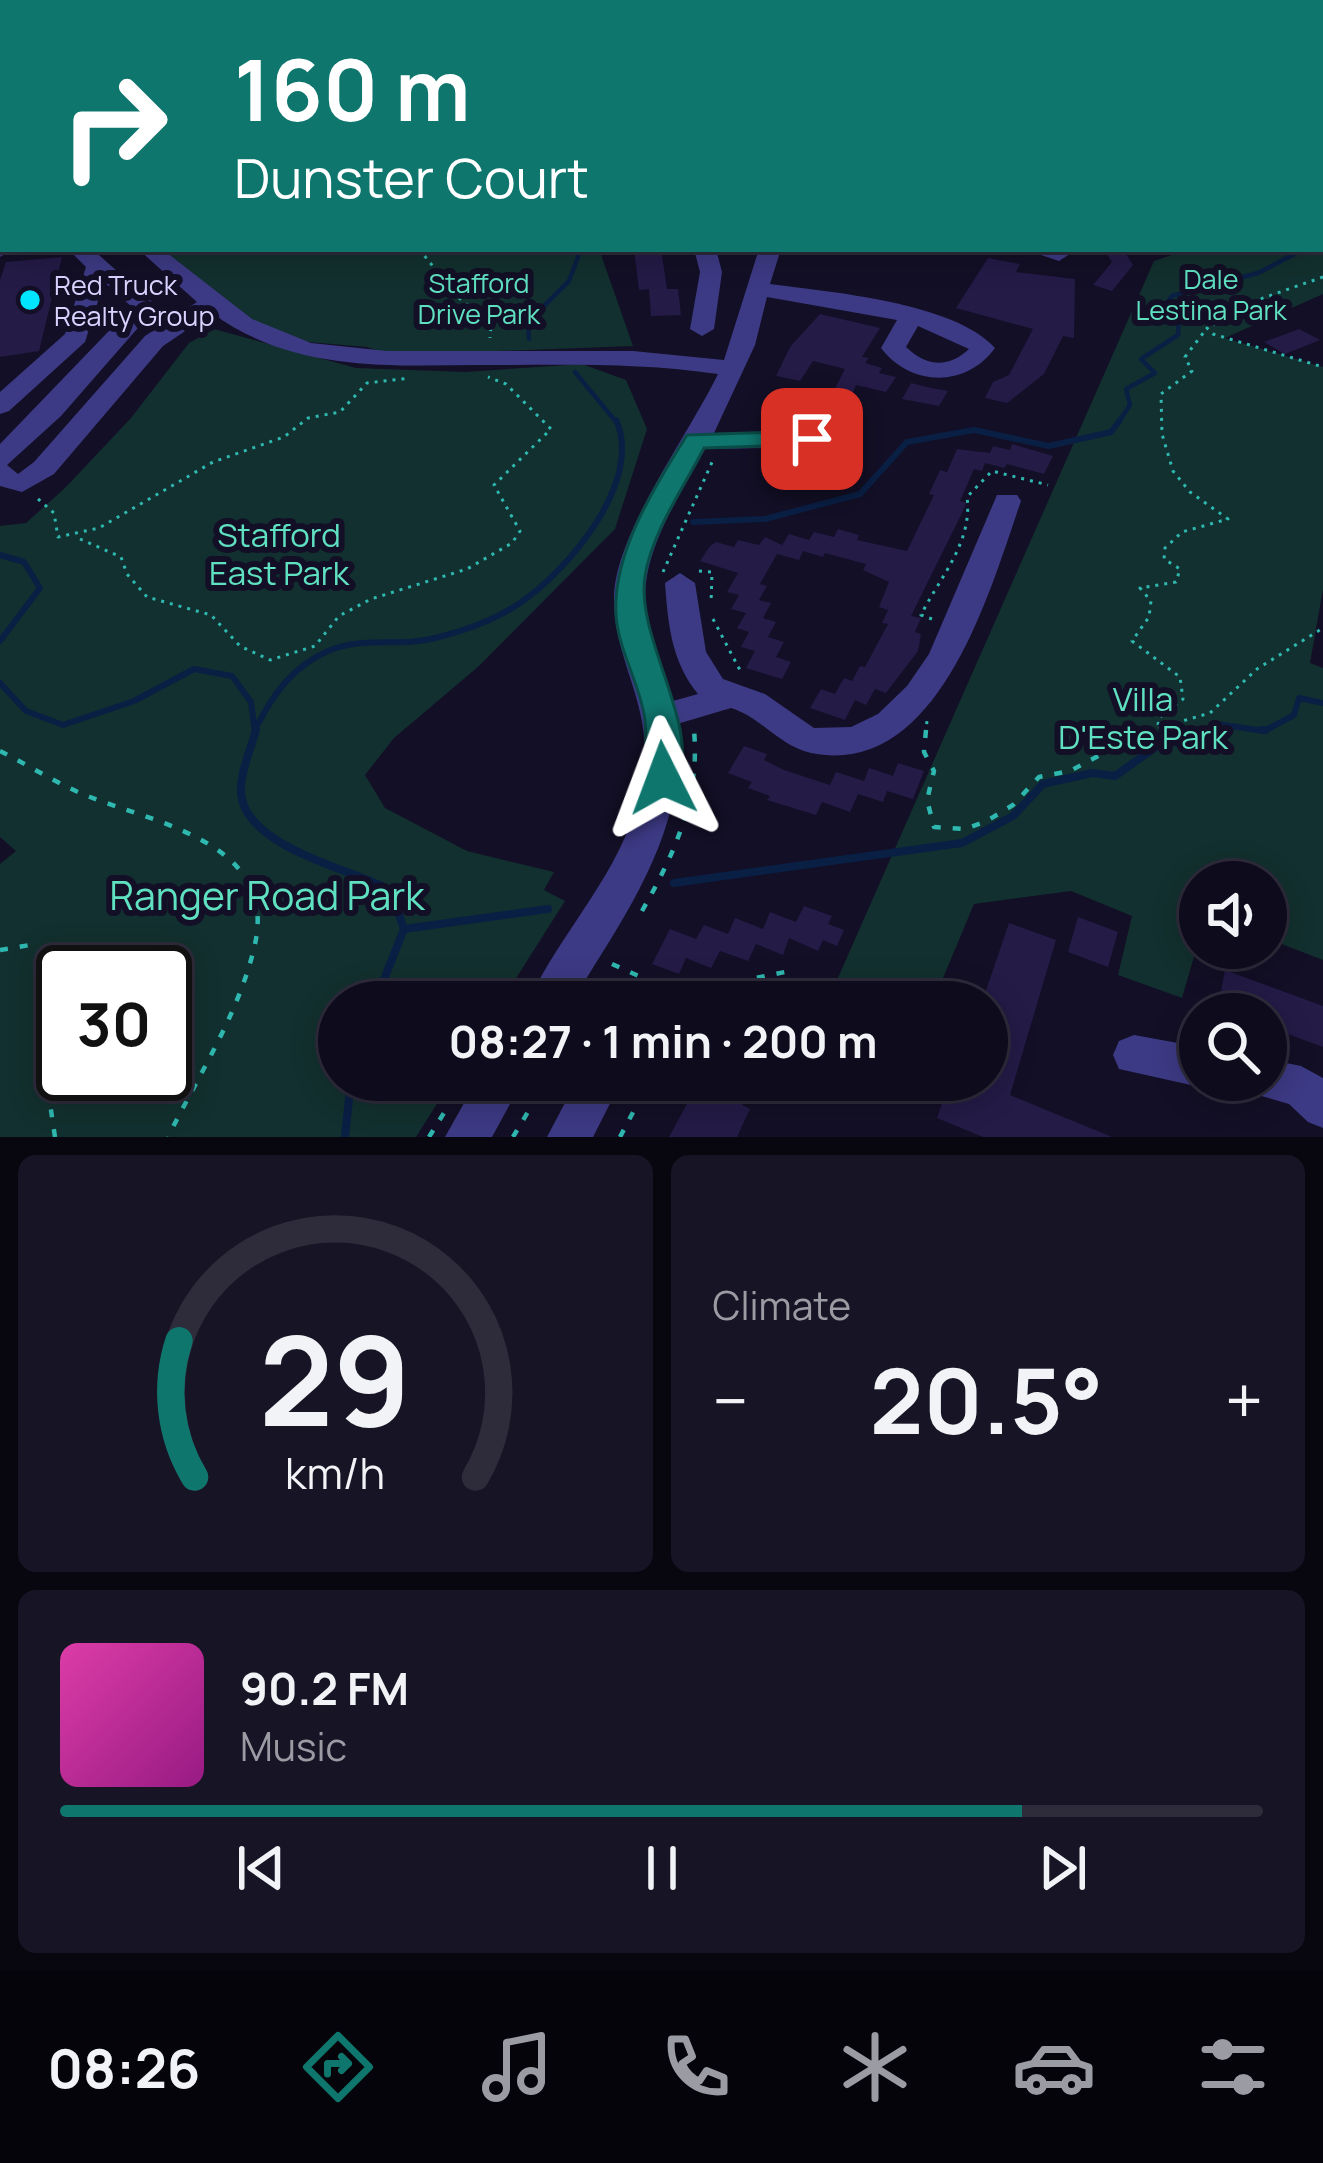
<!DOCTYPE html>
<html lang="en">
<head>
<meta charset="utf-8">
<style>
	:root { --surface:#0e0b1c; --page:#171425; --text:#f1f3f6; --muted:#9b9ba3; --line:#2e2b3b; --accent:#0f766e }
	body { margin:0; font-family:Manrope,sans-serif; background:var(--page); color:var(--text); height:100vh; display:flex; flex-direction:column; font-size:45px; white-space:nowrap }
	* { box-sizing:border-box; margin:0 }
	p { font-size:39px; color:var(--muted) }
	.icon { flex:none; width:66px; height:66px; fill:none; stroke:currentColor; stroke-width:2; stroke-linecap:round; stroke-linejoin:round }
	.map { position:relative; height:1137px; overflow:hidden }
	.details { display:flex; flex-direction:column; gap:18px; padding:18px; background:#08060f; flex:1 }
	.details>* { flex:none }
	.guide { position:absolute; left:0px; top:0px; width:1323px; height:252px; box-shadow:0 6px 30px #0003,0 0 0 3px var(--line); background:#0f766e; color:#fff; overflow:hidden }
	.tools { position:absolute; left:1179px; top:861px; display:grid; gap:24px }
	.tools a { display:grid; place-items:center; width:108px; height:108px; border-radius:50%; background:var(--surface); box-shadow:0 6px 30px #0003,0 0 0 3px var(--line); font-size:60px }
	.speed { position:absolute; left:36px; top:945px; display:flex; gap:24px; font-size:60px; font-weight:700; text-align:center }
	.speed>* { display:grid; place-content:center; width:156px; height:156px; border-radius:50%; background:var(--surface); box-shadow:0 6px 30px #0003,0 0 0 3px var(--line); line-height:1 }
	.speed .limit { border:6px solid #111; border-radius:18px; background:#fff; color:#111 }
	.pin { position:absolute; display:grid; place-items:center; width:102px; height:102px; color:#fff; margin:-51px; border-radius:24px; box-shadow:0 6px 18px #0006 }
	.me { position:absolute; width:132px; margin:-66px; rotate:357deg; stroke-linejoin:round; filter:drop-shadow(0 0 9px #0008) }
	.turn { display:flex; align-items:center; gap:42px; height:252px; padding:0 36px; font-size:54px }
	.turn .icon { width:156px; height:156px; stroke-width:2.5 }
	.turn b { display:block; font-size:84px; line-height:102px }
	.big { font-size:90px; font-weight:700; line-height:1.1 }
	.details .widget { flex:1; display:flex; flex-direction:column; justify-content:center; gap:18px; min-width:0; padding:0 42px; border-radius:18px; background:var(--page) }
	.details .dial { align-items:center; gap:0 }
	.dial svg { height:312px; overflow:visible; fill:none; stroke:var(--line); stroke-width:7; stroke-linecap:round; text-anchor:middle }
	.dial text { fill:var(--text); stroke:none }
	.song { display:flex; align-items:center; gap:36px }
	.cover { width:144px; height:144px; border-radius:18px; background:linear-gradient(135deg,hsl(320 70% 55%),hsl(310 70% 35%)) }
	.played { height:12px; border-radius:6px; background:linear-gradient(90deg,var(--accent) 80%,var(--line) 80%) }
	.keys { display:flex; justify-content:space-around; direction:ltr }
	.heat { display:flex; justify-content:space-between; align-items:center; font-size:66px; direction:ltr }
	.details .tiles { flex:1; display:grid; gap:18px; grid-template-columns:1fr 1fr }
	.widget:last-child { grid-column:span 2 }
	.trip { position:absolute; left:318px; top:981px; width:690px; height:120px; border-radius:60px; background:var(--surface); box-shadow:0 6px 30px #0003,0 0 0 3px var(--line); font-weight:700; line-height:120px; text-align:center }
	.dock { display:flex; height:192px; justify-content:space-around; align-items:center; background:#06040b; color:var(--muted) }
	.dock .icon { width:84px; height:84px }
	.dock .on { color:var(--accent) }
	.dock b { font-size:54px; color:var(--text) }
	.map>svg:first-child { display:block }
</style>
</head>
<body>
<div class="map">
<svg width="1323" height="1137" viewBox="0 0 1323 1137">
	<rect width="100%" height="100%" fill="#130f26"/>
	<path fill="#12302f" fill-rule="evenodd" d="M1323,6V294L1225,338L1323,367V589L1310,663L1323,668V960L1266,938V882H1200V936L1182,998L1118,975L1132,916L1071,891L974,904L933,1002H894L837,980L1154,261L1189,249H1320Z
		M149,249H599L633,346L393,355L366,347L274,339Z
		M214,329L356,368L465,372L582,364L626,380L647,429L615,529L479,666L394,738L365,775L385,808L467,851L554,872L544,890L565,901L501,1002H339V1080H452L416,1137H0V864L16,851L0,837V526L26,523L65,488L131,418L189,343ZM63,972H165V1074H63Z"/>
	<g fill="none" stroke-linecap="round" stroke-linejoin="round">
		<path stroke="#0a1f44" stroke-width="3" d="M1320,46L1323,42"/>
		<path stroke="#0a1f44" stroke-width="4.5" d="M529,339L528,322L569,281L581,249
			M575,372L617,423
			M1118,423L1130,405L1126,389L1155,373L1141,359L1178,335L1179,319L1166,304L1172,296L1258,273L1304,249"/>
		<path stroke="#0a1f44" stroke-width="6" d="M693,522L765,519L860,494L907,442L974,430L1049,446L1111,432L1120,420
			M0,555L24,562L40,588L0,641
			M0,683L26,711L63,725L134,701L194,669L232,676L251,702L255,733
			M258,724C274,693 293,667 326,652C363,635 399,648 435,638C464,631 495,620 520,603C569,570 644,480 616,420
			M1206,733L1217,724L1264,731L1294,715L1299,698L1323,703"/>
		<path stroke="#0a1f44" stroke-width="8" d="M256,730C251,748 242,768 241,786C236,845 349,868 390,890L404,929L375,1002
			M1261,730H1265
			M674,883L962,843L1013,816L1043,784L1092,773L1115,776L1167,739L1190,748L1210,730
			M404,929L548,909
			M345,1137L351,1080"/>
	</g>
	<path fill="#241b47" d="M634,249H661L667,289H678L681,315L651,316L649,289L639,290Z
		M1104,249H1123L1133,265L1112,291L1093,285L1112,262Z
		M62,257L39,351L0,357V280L6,262Z
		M988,258L1020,264L1016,272L1075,279L1074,338L1063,336L1044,374L1007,403L985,398L993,382L1009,375L1033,329L956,308Z
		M820,314L880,328L862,357L869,358L865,363L882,368L879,373L896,377L886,392L856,385L843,418L786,412L795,391L830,398L845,369L813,361L800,381L776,376L790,347Z
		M1299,329L1320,340L1285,354L1264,342Z
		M911,383L931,388L948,391L939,406L902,399Z
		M1012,444L1053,456L1044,474L1007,464L1004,468L985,463L982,471L974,469L960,501L966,503L962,513L911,616L921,618L915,632L921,634L918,651L886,693L875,689L866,705L855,700L845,720L810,708L821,689L835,694L844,678L852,681L860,666L865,667L888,624L882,623L888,610L879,607L889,582L863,570L866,564L825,553L823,557L803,551L799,560L777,554L760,584L767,586L759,600L771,603L763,618L776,622L768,637L784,642L776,657L791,662L782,679L746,668L755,651L741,647L749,632L737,628L746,613L731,609L739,595L727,592L738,573L700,561L710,546L716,542L734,547L738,540L759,545L765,537L782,545L789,534L809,540L806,545L814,532L834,537L838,529L859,535L857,540L907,551L934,495L929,494L940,470L947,472L957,449L990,453L993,446L1010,450Z
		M829,455L849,461L838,479L797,475L791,485L770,479L781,461L802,467L807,458L822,463Z
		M744,746L767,754L764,760L784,770L830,785L836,772L864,781L869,768L893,776L898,763L924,771L913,799L887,791L883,802L858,794L850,812L822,802L816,815L767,800L770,796L748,788L752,782L728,773Z
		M804,906L832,916L828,924L844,930L837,946L823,940L818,951L789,938L783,955L756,944L748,961L720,951L711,968L686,958L679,974L652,964L670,929L696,939L704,925L728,934L735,918L763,929L770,912L796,922Z
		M1078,917L1118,932L1108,967L1068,952Z
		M1009,923L1056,940L1010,1095L1112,1137H983L937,1118L950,1080H987V1002H982Z
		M1225,970L1323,1006V1047L1266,1026V1014H1234L1218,1008Z
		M700,1080H753L742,1105L750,1109L737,1137H669Z"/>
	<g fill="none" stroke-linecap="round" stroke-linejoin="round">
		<path stroke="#2fb8b0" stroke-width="3" stroke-dasharray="3 6" stroke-linecap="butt" d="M1320,71L1323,67
			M1320,108L1323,119
			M419,249L457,296L491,326L490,338
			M1323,277L1263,298L1207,328L1213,334L1323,367
			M815,419L841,420
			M38,499L54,513L58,537L99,528L213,462L284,437L308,418L340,412L367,383L410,378
			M80,539L121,557L127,574L147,597L211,615L240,646L270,660L315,646L339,616L371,599L467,569L512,543L520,531L494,485L551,429L506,384L488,377
			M699,571L712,572L711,604
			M663,572L713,460
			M713,619L742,674
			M932,619L921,615C940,577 973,542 967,497L992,471L1048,485
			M1158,725L1159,718L1183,699L1180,677L1132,641L1149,617L1151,601L1140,588L1176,582L1180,569L1164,559L1165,548L1182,532L1228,519L1190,492L1173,471L1162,434L1161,394L1192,371L1185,357L1207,328
			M926,733L927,720
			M1141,733L1210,713L1257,669L1323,628"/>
		<path stroke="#2fb8b0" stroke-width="4.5" stroke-dasharray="8 12" stroke-linecap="butt" d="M926,730L924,752L934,771L927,800L934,827L964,829L985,822L1013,805L1039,777L1070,771L1147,730
			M0,751C30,766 59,785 90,797C160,824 277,844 255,944C240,1012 198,1076 168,1137
			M642,911C675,853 700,798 694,730
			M0,950L30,945L51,961L63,984
			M612,964L692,1000L697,990L790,971
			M55,1137L45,1070L63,1001
			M429,1137L447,1108
			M513,1137L547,1080
			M620,1137L650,1080"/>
		<path fill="#3d3a85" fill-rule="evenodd" d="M70,0H94L68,3Z
			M138,0H156L136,3Z
			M171,0H230L232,3H169Z
			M319,0H335V3H319Z
			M384,0H419L382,3Z
			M596,0H612L614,3H598Z
			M756,0H781L783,3H758Z
			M965,0H982L984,3H967Z
			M1213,0H1229L1211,3Z
			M3,241V249H13L0,257Z
			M68,249H92L157,306L61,416L7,465L18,474L34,462L145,336L197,302L138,249H162L252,319L311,343L387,351H633L724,360L759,249H781L770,284C829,292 954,302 995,348C966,388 911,387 881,348L897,320L767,297L755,345L714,433L812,431L825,439L812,447L705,449C678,500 636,557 647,618C653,647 666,673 673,701L698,694C671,661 668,623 665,583L680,573L695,583L706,652L723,679L765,694L814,728L851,727L878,714L907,686L929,654L997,495H1017L1021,501C990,590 939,779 811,753C779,746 761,717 731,708L677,724C688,820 635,901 586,979L609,989L615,1002H528C562,929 621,874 640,793C660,710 613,667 614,597C615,534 689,434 718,374C638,362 558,365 478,365C384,366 291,371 212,313L163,346L54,474L22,492L0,486V444L132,307L104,282L85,342L9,411L0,414V392L65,334L86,267ZM918,326L969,349C948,369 926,366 906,347Z
			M694,249H716L722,272L714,329L702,336L690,329L700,272Z
			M1023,249H1065L1070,254L1059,261Z
			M1134,1035L1200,1047V1080L1215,1081L1200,1087L1119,1069L1113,1055L1119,1041Z
			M1266,1059L1301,1066L1323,1078V1128L1308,1122L1289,1104L1251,1093L1245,1080H1266Z
			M477,1080H523L492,1137H445Z
			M577,1080H622L593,1137H547Z"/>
		<path fill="#c25bff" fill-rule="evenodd" d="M169,0H187L167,3Z
			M196,0H214L194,3Z
			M222,0H251L253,3H224Z
			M3,141V155L0,156V142Z
			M3,170V184L0,185V171Z"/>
	</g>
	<path fill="#0f766e" stroke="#0a4d48" stroke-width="3" d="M812,431L825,439L821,444L704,448C684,487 652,532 645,576C635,641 705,730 675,787L663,791L652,787C641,768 649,737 644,714C638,681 618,648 616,615C612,553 655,486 687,435Z"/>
	<circle fill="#00e5ff" stroke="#130f26" stroke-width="4.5" cx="30" cy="300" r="12"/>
	<g text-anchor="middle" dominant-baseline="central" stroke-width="12" stroke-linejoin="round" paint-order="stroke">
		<g font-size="27" fill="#5fe0c0" stroke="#130f26">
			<text x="1211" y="278">Dale<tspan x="1211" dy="31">Lestina Park</tspan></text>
			<text x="479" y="282">Stafford<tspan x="479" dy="31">Drive Park</tspan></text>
		</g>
		<g font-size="27" fill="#d9d4ff" stroke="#130f26" text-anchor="start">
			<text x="54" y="284">Red Truck<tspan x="54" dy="31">Realty Group</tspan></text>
		</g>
		<g font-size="33" fill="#5fe0c0" stroke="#130f26">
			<text x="279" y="534">Stafford<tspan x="279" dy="38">East Park</tspan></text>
			<text x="1143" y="698">Villa<tspan x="1143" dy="38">D'Este Park</tspan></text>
		</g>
		<g font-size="39" fill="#5fe0c0" stroke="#130f26">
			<text x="267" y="895">Ranger Road Park</text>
		</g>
	</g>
</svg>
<div class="tools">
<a><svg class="icon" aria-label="sound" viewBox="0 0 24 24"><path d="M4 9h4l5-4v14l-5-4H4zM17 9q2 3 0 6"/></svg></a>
<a><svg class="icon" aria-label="search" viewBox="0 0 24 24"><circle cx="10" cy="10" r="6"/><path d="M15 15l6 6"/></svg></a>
</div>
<div class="speed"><div class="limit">30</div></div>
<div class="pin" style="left:812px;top:439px;background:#d93025"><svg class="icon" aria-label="arrive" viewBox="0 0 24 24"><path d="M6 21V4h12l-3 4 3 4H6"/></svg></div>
<svg class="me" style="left:663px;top:778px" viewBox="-20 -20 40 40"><path d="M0-17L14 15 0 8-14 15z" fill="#0f766e" stroke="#fff" stroke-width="4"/></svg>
<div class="trip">08:27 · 1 min · 200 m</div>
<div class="guide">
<div class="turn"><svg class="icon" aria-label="right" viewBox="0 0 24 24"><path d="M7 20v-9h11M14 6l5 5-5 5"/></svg><div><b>160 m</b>Dunster Court</div></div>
</div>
</div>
<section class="details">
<div class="tiles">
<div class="widget dial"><svg viewBox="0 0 100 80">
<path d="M14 69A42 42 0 1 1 86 69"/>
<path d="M14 69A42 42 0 0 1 10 34" stroke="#0f766e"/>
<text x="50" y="56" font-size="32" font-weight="700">29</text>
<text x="50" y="72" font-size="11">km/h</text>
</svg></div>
<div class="widget"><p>Climate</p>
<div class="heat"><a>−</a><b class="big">20.5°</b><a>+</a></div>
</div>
<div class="widget">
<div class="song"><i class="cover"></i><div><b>90.2 FM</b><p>Music</p></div></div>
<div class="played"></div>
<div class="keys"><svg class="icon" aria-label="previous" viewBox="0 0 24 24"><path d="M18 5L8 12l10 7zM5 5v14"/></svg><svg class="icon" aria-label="pause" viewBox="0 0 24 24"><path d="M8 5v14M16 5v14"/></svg><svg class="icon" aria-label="next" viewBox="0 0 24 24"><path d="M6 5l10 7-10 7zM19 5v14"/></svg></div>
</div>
</div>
</section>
<nav class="dock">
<b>08:26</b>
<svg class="icon on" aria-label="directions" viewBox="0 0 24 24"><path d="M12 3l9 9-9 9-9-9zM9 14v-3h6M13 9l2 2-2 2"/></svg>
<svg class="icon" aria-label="music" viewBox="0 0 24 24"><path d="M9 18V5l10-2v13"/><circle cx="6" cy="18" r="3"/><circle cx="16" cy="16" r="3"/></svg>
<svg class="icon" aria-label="phone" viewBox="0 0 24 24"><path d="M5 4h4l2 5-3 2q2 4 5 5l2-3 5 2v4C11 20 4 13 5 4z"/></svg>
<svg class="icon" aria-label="climate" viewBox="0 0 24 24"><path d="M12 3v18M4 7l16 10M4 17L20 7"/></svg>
<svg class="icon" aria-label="car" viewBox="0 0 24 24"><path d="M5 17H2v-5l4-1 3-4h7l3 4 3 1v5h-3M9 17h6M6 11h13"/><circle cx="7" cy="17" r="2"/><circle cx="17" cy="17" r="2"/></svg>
<svg class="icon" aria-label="filters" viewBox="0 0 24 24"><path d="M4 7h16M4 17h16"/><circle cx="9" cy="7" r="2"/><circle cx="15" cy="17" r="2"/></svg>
</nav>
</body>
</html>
